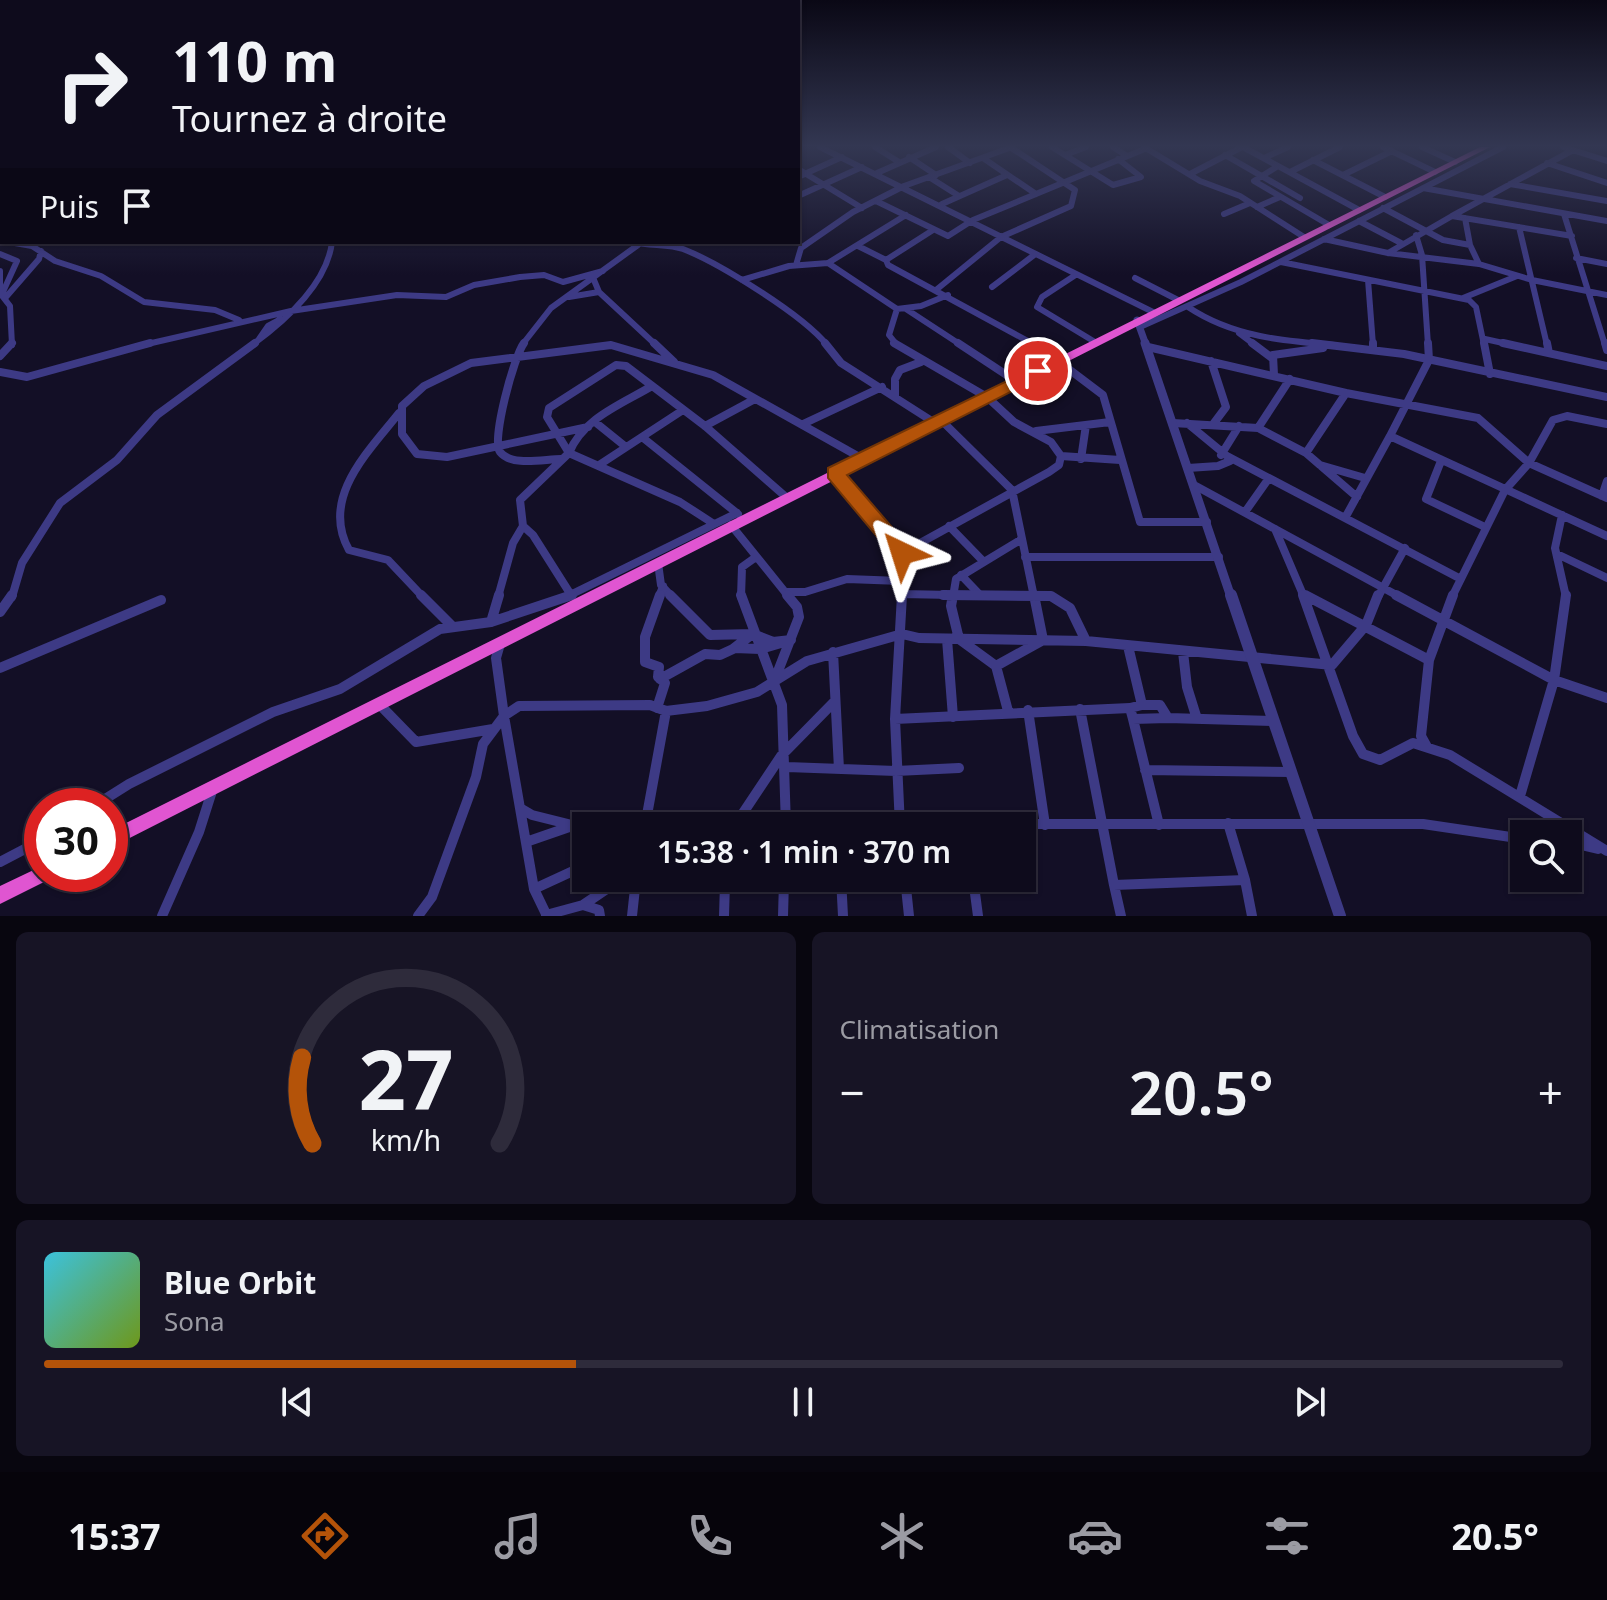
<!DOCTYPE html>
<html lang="fr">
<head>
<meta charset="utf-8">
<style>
	:root { --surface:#0e0b1c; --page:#171425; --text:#f1f3f6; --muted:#9b9ba3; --line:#2e2b3b; --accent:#b45309 }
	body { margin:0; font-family:"Noto Sans",sans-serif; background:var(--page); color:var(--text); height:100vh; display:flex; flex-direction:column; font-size:30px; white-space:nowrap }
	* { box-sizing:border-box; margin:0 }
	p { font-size:26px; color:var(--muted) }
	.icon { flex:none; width:44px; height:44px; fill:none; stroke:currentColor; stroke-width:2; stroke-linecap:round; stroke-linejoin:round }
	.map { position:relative; height:916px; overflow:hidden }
	.panel { display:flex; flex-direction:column; gap:16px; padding:16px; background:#08060f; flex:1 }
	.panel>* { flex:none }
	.guide { position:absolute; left:0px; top:0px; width:800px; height:244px; box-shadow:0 2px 6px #0004,0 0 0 2px var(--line); background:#0e0b1c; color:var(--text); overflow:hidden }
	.controls { position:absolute; left:1510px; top:820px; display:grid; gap:16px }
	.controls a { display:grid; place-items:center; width:72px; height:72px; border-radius:0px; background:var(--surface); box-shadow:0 2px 6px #0004,0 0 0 2px var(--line); font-size:40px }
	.speed { position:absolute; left:24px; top:788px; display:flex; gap:16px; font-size:40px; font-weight:700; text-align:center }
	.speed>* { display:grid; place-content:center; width:104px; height:104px; border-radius:50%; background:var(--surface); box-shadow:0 2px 6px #0004,0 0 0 2px var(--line); line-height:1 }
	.speed .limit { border:12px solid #d22; background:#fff; color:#111 }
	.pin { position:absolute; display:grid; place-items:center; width:68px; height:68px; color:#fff; margin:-34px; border:4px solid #fff; border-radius:50%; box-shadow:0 2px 8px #0007 }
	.me { position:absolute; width:88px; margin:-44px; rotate:319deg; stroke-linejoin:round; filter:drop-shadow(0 0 6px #0008) }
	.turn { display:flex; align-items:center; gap:28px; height:168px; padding:0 40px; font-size:36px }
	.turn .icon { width:104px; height:104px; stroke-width:2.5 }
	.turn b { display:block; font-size:56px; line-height:68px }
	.then { display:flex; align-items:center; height:76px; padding:0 40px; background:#0003; gap:16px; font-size:30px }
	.big { font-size:60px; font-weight:600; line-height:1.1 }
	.panel .card { flex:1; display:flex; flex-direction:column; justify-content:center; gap:12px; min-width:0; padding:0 28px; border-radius:12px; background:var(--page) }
	.panel .dial { align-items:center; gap:0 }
	.dial svg { height:208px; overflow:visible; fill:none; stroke:var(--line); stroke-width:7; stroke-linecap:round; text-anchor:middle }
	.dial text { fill:var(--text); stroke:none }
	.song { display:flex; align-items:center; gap:24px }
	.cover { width:96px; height:96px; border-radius:12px; background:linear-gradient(135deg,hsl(190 70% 55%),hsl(80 70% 35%)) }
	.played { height:8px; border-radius:4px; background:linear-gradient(90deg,var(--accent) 35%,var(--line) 35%) }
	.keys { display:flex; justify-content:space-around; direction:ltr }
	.heat { display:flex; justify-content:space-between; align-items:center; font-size:44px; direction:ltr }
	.panel .tiles { flex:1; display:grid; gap:16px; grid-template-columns:1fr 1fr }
	.card:last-child { grid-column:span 2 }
	.trip { position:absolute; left:572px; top:812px; width:464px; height:80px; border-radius:0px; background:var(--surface); box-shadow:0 2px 6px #0004,0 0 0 2px var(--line); font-weight:600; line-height:80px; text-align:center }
	.tabs { display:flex; height:128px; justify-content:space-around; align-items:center; background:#06040b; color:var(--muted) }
	.tabs .icon { width:56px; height:56px }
	.tabs .on { color:var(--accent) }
	.tabs b { font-size:36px; color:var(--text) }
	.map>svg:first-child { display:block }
</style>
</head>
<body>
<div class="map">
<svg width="1607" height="916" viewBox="0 0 1607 916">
	<rect width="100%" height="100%" fill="#130f26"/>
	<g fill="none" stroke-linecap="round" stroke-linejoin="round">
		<path stroke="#3d3a85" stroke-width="6" d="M820,147L1153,312
			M875,147L899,162
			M948,147L970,163
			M1052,147L1113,185L1141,177L1118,159
			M1113,147L1127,156
			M1144,147L1200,181L1240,196L1304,237
			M1243,147L1359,210
			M1383,147L1435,172
			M1422,147L1455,162
			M1563,147L1607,161
			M0,151L2,148
			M1065,155L1086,147
			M1225,155L1300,198
			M909,157L936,175
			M983,158L1036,194
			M1264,158L1288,147
			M1313,160L1385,197
			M1547,163L1607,183
			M1278,166L1254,181L1329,225
			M798,169L862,208
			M1290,172L1340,147
			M877,173L936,147
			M1190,174L1242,147
			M1343,175L1392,151
			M798,177L842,157
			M929,177L959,196
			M1510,184L1607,201
			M0,186L2,183
			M1423,188L1607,221
			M798,196L862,167
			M0,197L2,201
			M876,201L948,236L973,220L1147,148
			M942,204L1007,175
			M1257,207L1280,197
			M1383,208L1443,240L1470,245
			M1224,214L1250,203
			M1564,214L1605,345
			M1452,216L1573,150
			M1465,218L1470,245L1479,264L1532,280L1607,295
			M1359,221L1401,243
			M1519,227L1547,345
			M933,230L886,260L888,265L1035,345
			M1416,235L1422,255L1428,345
			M1324,239L1388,253L1479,264
			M9,242L32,246L55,261L101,276L144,302L215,310L239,320
			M634,242C649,246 669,244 683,249C719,263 803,315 827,345
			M858,246L886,260
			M1388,253L1452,216L1572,236
			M0,254L17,261L2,294
			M1576,258L1607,264
			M1281,262L1469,300L1476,307L1484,345
			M828,263L897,309L921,306L948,295
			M796,265L801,248L853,212L904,186L1012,147
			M0,271V288
			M1074,276L1042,297L1037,307L1095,342
			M1135,278L1178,300
			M594,280L599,292L656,345
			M742,280L789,266L828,263L906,215
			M1368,280L1373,345
			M992,287L1034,255
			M936,290L1001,237L1071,206L1075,190L1010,147
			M0,293L10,306L12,345
			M6,297L39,259L41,251
			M569,297L599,292
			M1463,298L1517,276
			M1188,307C1233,337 1283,341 1335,345
			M897,309L889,335L897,345
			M906,309L961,345
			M1140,327L1241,282L1503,147
			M1239,333L1255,345
			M259,339L268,326L281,319
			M1485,339L1512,345
			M143,345L291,311L397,295L446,297L474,285L520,277L544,275L563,282L603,271
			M252,345C285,321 327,284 332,242
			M522,345L551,308L638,245"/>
		<path stroke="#3d3a85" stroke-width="8" d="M524,343C514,356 491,441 500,452C512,467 544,459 561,459
			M654,343L674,362
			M825,343L841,363L935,423
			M894,343L987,397L1014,422L1051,442L1061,456
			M958,343L1017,382
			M1031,343L1061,360
			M1252,343L1272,358
			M1312,343L1404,354L1607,397
			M1373,343V349
			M1428,343L1429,360L1390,436L1607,536
			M1484,343L1490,374
			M1503,343L1607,366
			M1547,343L1549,353
			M1605,343L1607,350
			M1148,347L1346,393L1478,418L1529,463L1607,498
			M0,356L12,343
			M1058,361L1103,395L1140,522H1207
			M1211,361L1226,407L1214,423
			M0,372L27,377L150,343
			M1274,375L1273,355L1323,348
			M652,386C622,404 583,418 569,453L680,502L714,524
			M895,396V379L900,370L921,362
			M399,413C368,452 320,498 349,550L388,560L423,597
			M941,420L1012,490L1034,597
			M595,422L626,447
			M1173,423L1258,428L1306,453L1357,497
			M1187,423L1227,456L1459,578
			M803,424L882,387
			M705,426L755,399
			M588,427L447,457L417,454L402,434V406L424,386L471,363L611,345L713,375L863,459
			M1258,428L1290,379
			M1036,431L1110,422
			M642,437L738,514
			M1306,453L1346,393
			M1221,455L1239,426
			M1081,459L1086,425
			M1441,461L1426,499L1485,527
			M599,465L683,410
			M1320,465L1365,478
			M1188,468L1218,466L1230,461
			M834,473L902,553V597
			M1194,485L1400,597
			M1602,496L1607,481
			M1245,512L1269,478
			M1562,515L1555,548L1566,597
			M1345,518L1390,436
			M731,525L789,597
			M949,526L982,560
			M1275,529L1304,597
			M902,553L1049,472L1059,465L1061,456L1120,460
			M1557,554L1607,578
			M1025,557H1219
			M658,563L661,585L672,597
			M961,575L980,595
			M785,592H805L847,579L901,581
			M1302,593L1309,597
			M901,594L1052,597
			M571,595L533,535L523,526L520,500L569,453L547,417L549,408L616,365L626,366L705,426L786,497
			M12,597L22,563L60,503L117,460L157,415L255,343
			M498,597L513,543L523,526
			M566,597L737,513
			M659,597L663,586
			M741,597L742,567L756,557
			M953,597L956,579L1022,539
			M1378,597L1405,548
			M1452,597L1505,490L1529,463L1553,420L1567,416L1607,424"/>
		<path stroke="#3d3a85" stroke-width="10" d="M421,595L451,625
			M670,595L710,635L753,634L773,642L791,640
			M741,595L782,705L786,826
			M943,595L1051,596L1070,608L1086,641
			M953,595L951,606L959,639L996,666L1008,711
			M1303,595L1353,736L1363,754L1380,760L1413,743L1450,755L1607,851
			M1305,595L1429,660
			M1396,595L1554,680L1607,698
			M0,612L12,595
			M491,622L499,595
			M947,639L953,717
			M1128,646L1142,705
			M735,648L760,649L781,643
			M833,652L839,769
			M1183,652L1187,687L1197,719
			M996,666L1043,640L1034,595
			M0,668L161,600
			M660,679L705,654L720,655L733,649L751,635
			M775,679L799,617L797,607L787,595
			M379,704L416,742L493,729
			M1142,705H1160L1168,718L1133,719L1130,708Z
			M657,708L665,683L658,677L659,667L645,662V637L660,595
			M1080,709L1114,885L1245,880L1228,823
			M1028,710L1045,825
			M1168,718L1274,721
			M895,719L1130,708
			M1133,719L1159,825
			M1427,747L1421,736L1429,660L1453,595
			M787,767L896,771L959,768
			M1145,770L1291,772
			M1520,796L1554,680L1566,595
			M94,806L129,784L273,712L340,689L440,629L491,622L572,595
			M520,808L532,815L572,825
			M739,819L781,756L835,701
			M645,826L666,711
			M900,826L895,719L902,595
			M526,842L578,824L654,816L786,824H1423L1524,839
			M1568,842L1598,849
			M0,862L42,840
			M841,878L843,916
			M905,878L909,916
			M973,878L978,916
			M1245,880L1252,916
			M1114,885L1121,916
			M534,889L586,865
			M546,915L583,905
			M162,916L199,832L213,788
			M418,916L432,897L476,777L483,744L504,716L496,658L500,644
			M547,916L534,889L504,716L519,706L650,705L666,711L707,706L757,692L807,661L902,634L919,638L1086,641L1332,665L1366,625L1378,595
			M600,916L599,910L583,905L608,888L635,881L686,885L784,883
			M632,916L636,879
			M724,916L725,883
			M783,916L784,881"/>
		<path stroke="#3d3a85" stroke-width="7" d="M1137,320L1146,345"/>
		<path stroke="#3d3a85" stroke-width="9" d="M1145,343L1231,597"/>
		<path stroke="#3d3a85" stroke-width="12" d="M1231,595L1340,916"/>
		<path fill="#e055d1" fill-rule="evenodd" d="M1480,147H1490L110,848V831Z
			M42,866V874H50L48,880L0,904V886Z"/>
	</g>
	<linearGradient id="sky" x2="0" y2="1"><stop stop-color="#0a0815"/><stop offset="0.53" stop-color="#333752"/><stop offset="1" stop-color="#333752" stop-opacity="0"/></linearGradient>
	<rect width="1607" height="275" fill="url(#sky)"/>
	<path fill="#b45309" stroke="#753606" stroke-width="2" d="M1038,366L1044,367V375L847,475L909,547L912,553L909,558H895L828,478V468Z"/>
</svg>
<div class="controls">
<a><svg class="icon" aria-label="search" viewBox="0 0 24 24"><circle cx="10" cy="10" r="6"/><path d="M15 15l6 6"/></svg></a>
</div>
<div class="speed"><div class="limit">30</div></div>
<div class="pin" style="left:1038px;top:371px;background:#d93025"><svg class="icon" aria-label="arrive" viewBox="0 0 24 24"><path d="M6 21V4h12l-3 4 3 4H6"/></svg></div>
<svg class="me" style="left:902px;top:553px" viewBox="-20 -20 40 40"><path d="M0-17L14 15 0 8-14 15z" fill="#b45309" stroke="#fff" stroke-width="4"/></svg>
<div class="trip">15:38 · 1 min · 370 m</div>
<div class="guide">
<div class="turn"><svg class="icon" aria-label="right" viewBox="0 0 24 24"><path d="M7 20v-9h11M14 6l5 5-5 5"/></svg><div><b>110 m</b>Tournez à droite</div></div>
<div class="then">Puis<svg class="icon" aria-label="arrive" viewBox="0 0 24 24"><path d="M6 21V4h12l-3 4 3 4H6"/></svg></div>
</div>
</div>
<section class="panel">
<div class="tiles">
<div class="card dial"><svg viewBox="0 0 100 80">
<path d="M14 69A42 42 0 1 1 86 69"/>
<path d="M14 69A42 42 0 0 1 10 36" stroke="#b45309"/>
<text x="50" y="56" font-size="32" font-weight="700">27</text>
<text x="50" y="72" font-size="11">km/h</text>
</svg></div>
<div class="card"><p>Climatisation</p>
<div class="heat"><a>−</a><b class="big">20.5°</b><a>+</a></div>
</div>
<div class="card">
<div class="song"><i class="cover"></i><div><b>Blue Orbit</b><p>Sona</p></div></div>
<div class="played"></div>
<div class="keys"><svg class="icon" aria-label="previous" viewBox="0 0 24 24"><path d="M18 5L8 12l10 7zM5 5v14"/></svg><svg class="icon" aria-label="pause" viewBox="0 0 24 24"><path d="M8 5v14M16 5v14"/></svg><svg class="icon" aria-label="next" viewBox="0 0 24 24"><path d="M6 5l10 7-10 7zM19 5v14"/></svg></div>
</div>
</div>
</section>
<nav class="tabs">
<b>15:37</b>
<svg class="icon on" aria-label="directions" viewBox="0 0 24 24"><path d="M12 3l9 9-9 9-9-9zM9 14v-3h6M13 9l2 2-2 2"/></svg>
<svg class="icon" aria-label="music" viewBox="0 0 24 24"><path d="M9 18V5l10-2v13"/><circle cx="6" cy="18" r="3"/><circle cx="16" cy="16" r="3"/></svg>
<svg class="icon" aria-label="phone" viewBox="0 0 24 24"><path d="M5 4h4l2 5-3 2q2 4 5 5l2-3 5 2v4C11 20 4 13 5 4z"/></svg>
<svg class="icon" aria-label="climate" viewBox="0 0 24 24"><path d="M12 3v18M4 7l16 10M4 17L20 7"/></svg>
<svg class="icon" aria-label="car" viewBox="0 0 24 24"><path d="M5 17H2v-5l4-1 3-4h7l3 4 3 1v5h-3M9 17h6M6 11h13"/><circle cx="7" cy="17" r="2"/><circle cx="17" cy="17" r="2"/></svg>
<svg class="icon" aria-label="filters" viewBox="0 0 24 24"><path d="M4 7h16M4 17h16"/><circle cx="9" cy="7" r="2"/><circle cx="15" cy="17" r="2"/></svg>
<b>20.5°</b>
</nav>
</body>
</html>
